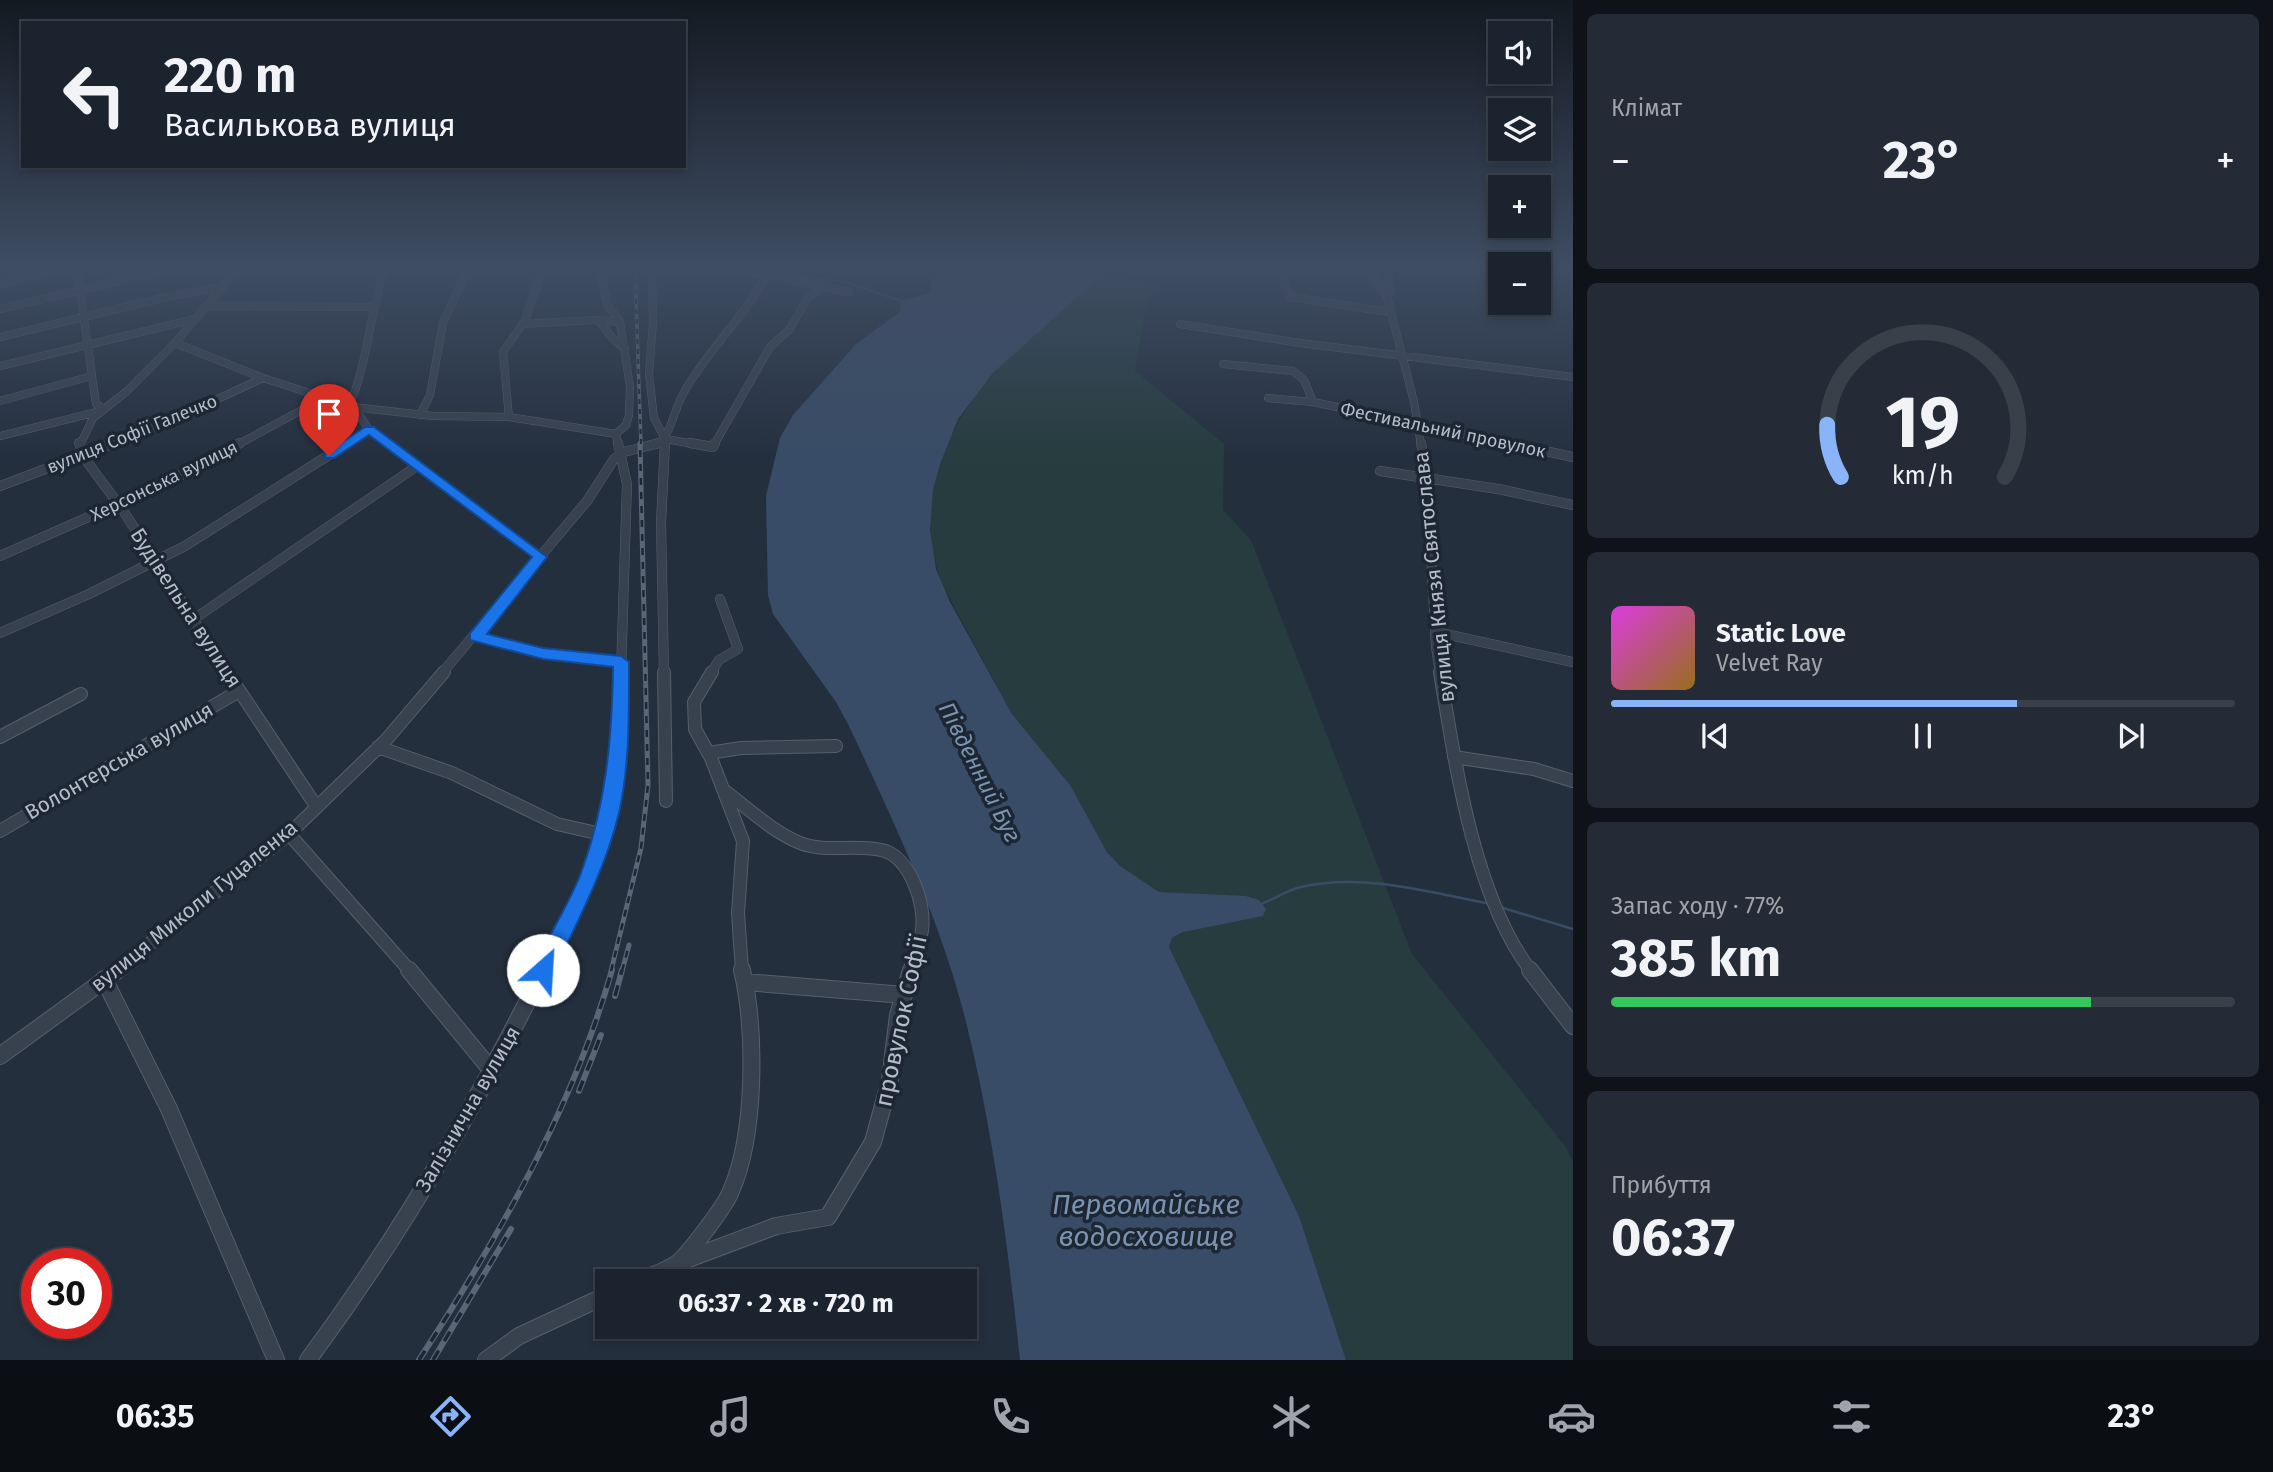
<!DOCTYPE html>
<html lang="uk">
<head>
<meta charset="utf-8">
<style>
	:root { --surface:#1b232e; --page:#242b36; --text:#f1f3f6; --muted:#a0a4aa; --line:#39404a; --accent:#8ab4f8 }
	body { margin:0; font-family:"Fira Sans",sans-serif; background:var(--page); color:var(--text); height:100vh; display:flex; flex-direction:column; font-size:26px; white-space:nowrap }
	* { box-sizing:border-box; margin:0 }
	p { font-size:23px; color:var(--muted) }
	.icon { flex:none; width:38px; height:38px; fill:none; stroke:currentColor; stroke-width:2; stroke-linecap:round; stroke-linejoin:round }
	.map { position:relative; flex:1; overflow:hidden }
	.panel { display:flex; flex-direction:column; gap:14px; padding:14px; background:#0f1319; width:700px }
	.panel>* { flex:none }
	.hud { position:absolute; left:21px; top:21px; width:665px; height:147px; border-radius:0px; box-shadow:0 4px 10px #0003,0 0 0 2px var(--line); background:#1b232e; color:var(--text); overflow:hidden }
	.fabs { position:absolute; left:1488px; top:21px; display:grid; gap:14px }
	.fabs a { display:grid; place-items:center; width:63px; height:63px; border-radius:0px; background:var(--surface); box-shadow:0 4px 10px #0003,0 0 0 2px var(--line); font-size:35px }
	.speed { position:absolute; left:21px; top:1248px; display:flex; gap:14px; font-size:35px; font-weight:700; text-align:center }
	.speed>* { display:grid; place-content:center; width:91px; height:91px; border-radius:50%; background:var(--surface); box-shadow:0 4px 10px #0003,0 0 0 2px var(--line); line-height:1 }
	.speed .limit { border:10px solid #d22; background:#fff; color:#111 }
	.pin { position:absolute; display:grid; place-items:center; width:60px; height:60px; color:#fff; margin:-72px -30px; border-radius:50% 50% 50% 0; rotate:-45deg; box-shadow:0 0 7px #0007 }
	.pin .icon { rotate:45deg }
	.me { position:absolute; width:77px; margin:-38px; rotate:26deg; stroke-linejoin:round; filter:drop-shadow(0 0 5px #0008) }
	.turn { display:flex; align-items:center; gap:24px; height:147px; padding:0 28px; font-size:32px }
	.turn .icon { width:91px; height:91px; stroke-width:2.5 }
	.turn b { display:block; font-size:49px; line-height:60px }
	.big { font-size:52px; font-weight:700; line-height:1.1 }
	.panel .tile { flex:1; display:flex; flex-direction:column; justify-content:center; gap:10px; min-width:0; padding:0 24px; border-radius:10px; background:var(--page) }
	.panel .dial { align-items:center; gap:0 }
	.dial svg { height:182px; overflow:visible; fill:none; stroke:var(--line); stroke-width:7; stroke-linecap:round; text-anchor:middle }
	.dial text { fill:var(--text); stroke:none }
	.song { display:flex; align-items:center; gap:21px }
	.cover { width:84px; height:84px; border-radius:10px; background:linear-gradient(135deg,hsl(300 70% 55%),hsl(40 70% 35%)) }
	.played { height:7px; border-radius:4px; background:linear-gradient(90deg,var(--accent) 65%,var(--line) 65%) }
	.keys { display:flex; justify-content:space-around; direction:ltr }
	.heat { display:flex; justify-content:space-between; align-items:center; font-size:38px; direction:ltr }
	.charge { height:10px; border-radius:5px; background:linear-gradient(90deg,#34c759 77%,var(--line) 0) }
	.trip { position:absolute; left:595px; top:1269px; width:382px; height:70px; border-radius:0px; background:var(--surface); box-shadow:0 4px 10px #0003,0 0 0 2px var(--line); font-weight:700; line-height:70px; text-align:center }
	.tabs { display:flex; height:112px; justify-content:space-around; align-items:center; background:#0b0e12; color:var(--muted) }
	.tabs .icon { width:49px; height:49px }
	.tabs .on { color:var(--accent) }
	.tabs b { font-size:32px; color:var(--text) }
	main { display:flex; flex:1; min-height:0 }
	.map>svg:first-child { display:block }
</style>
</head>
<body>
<main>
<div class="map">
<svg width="1573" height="1360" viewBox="0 0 1573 1360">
	<rect width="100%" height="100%" fill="#242f3e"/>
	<path fill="#263c3f" d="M1100,276L1157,283L1144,315L1135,371L1224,444L1223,510L1251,540L1412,954L1565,1146L1573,1162V1360H1346L1299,1216L1169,947L1172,938L1191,929L1263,916L1252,897L1159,892L1120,867L1107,852L1070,785L1012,714L942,584C893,449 1006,352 1100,276Z"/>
	<path fill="#394c67" d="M943,269H1108L993,373L958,419L940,464L933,490L930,530L936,569L950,602L1012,714L1070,785L1107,852L1120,866L1159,892L1246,896L1259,900L1266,909L1263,916L1183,932L1172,938L1169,947L1299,1216L1346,1360H1020C1008,1247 994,1136 967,1026C943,925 893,820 849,726L836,702L773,614L768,595L766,496L780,438L793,415L857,343L900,312L901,301L931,293V282Z"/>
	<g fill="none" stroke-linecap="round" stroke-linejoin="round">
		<path stroke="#394c67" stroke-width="2" d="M782,275L845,282L904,302"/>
		<path stroke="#394c67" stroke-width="2.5" d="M1261,904C1275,899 1287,890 1301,887C1364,873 1428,892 1490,904
			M1503,908L1573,929"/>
		<g stroke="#565f6c" stroke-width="8">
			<path id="minor-far3" d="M77,269L96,404L104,409
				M599,269L608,306L620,322L630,387L629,415L626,425L616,434L618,445
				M652,269L653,322L649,374L654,418L665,439V445
				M738,269L849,292
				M1367,269L1387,296
				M1388,269L1391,290L1387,296L1414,402L1421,445
				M1284,280L1290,297L1389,312
				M0,284L64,269
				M206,306L372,307
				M0,309L170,269
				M596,320C607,326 608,339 625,348
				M522,324L595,320L620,322
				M1180,324L1300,343L1573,377
				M0,337L171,296L223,287
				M175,343L263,378L353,407L433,416L509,417L616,434
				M1223,364L1293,371L1304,380L1313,402
				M0,366L195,319
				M1268,398L1313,402L1516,445
				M0,401L92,376
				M349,406C368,363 369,315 385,269
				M359,408L358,413L369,430L389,445
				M420,415L430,395L443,323L468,269
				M509,417L503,352L525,320L543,269
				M0,436L101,411
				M665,439L701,445
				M80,445L93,418L127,391L175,343L238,269
				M109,445L157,427L263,378
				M237,445L324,398
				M345,445L369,430
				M656,445C671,437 674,409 683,394C708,349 747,315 770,269
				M714,445L770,347L789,330L809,296L824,286"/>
		</g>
		<g stroke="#565f6c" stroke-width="10">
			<path id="minor-far2" d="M79,443L88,463L122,509L228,673
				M387,443L540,557
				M618,443L627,484L621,673
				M690,443L713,447L715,443
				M1421,443L1427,479L1436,647L1440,673
				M1508,443L1573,457
				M1380,471L1498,489L1573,505
				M0,486L114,443
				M0,556L170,481L240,443
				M191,621L417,466
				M1436,632L1573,662
				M0,633L89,594L185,546L348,443
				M476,636L543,653L621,662
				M442,673L587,501L614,459L624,452L659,443
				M664,673L661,523L665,443
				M711,673L719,660L738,649L720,599"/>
		</g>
		<g stroke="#565f6c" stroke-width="14">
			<path id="minor-far1" d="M227,672L316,806
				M664,672L666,801
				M712,672L694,702L695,729L711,758L743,841L738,913L742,971
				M1440,672C1455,763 1474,897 1531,971
				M0,737L81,694
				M378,747L452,773L557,824L601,834
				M709,753L741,748L836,746
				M1454,757L1534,769L1573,781
				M725,791C749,809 773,832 800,843C826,853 854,844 881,850C909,855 926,903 922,930C920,944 914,958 910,971
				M0,831L239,691
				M289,834L410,971
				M115,971L289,834L386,740L444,672
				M542,971C568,920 597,869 610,812C620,766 620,718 621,672"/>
		</g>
		<g stroke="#565f6c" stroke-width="18">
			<path id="minor" d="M409,970L492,1071
				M1530,970L1573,1026
				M104,979L169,1109L276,1360
				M745,982L904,995
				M0,1056L118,970
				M683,1261L776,1226L828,1217L873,1142L890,1080L898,1015L911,970
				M638,1281C651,1275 671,1270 681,1260C692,1249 726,1205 731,1191C756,1134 756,1030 742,970
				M308,1360C400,1236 475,1108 543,970
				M486,1360L519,1336L607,1295"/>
		</g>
		<use href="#minor-far3" stroke="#38414e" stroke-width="7"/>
		<use href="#minor-far2" stroke="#38414e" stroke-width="9"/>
		<use href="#minor-far1" stroke="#38414e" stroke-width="12"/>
		<use href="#minor" stroke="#38414e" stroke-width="16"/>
		<g stroke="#5a6575" stroke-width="3.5">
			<path id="rail-far2" d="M635,269L641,445"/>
		</g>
		<g stroke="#5a6575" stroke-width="5">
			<path id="rail-far1" d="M611,971L641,848L648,785L640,443
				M622,971L629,945"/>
		</g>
		<g stroke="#5a6575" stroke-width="6">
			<path id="rail" d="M615,996L622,970
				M579,1091L601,1035
				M419,1360C498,1238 572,1110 612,970
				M433,1360L511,1229"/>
		</g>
		<use href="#rail-far2" stroke="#1d2633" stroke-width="2" stroke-dasharray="5" stroke-linecap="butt"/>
		<use href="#rail-far1" stroke="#1d2633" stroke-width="2.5" stroke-dasharray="7" stroke-linecap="butt"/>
		<use href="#rail" stroke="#1d2633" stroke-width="3.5" stroke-dasharray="11" stroke-linecap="butt"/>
	</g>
	<linearGradient id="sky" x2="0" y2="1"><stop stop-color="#141a22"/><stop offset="0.58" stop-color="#3f4d63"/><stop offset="1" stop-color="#3f4d63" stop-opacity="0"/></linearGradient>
	<rect width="1573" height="460" fill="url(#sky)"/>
	<path fill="#1a73e8" stroke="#114b97" stroke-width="2" d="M365,427H374L547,557L487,634L543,648L621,656L629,662C629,712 630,764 619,813C605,871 576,924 551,978L543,980L536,978L533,970C547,937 568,907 581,873C606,805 612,739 613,667L543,659L470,640V633L532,557L369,435L334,458H325V453Z"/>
	<g text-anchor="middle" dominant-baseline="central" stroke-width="7" stroke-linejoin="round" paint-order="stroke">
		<g font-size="18" fill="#b4bcc9" stroke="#1d2633">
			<text transform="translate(1443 430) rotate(12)">Фестивальний провулок</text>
			<text transform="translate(132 434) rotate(-22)">вулиця Софії Галечко</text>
			<text transform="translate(164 481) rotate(-26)">Херсонська вулиця</text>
		</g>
		<g font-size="21" fill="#b4bcc9" stroke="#1d2633">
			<text transform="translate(1434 577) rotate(-96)">вулиця Князя Святослава</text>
			<text transform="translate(186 608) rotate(57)">Будівельна вулиця</text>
			<text transform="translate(119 761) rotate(-30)">Волонтерська вулиця</text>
			<text transform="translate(194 906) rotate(-39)">вулиця Миколи Гуцаленка</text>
			<text transform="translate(468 1109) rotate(-60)">Залізнична вулиця</text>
		</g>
		<g font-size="23" font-style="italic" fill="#7c92b1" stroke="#1d2633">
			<text transform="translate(980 772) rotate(63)">Південний Буг</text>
		</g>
		<g font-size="24" fill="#b4bcc9" stroke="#1d2633">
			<text transform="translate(901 1021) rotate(-78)">провулок Софії</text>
		</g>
		<g font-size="28" font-style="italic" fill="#7c92b1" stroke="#1d2633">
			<text x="1146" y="1204">Первомайське<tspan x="1146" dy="32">водосховище</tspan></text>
		</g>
	</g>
</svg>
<div class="fabs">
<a><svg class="icon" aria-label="sound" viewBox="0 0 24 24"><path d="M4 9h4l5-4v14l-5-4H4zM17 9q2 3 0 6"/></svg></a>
<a><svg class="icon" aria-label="layers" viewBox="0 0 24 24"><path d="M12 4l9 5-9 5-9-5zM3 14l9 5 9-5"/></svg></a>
<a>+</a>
<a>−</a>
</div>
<div class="speed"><div class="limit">30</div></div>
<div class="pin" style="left:329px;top:456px;background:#d93025"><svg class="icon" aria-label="arrive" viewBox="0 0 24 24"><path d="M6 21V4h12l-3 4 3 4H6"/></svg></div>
<svg class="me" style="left:543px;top:970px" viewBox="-20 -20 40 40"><circle r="19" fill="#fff"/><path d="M0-13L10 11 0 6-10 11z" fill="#1a73e8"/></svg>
<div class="trip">06:37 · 2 хв · 720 m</div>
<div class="hud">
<div class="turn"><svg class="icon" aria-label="left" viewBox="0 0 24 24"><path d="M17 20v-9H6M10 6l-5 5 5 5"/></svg><div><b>220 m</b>Василькова вулиця</div></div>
</div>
</div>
<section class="panel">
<div class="tile"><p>Клімат</p>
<div class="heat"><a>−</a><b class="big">23°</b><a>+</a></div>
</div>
<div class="tile dial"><svg viewBox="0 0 100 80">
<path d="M14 69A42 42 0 1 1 86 69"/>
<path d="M14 69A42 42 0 0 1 8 46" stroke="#8ab4f8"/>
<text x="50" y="56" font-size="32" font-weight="700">19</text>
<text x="50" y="72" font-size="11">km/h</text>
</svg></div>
<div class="tile">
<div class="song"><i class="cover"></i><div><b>Static Love</b><p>Velvet Ray</p></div></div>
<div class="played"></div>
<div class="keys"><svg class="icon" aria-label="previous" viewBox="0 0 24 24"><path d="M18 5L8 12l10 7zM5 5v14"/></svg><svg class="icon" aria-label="pause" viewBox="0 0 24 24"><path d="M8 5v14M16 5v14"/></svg><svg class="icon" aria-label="next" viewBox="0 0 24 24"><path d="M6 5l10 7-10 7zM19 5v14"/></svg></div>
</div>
<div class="tile"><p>Запас ходу · 77%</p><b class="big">385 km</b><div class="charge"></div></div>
<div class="tile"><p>Прибуття</p><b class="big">06:37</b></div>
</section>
</main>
<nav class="tabs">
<b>06:35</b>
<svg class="icon on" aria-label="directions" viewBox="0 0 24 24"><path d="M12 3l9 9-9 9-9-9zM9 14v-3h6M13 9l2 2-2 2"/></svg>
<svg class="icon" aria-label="music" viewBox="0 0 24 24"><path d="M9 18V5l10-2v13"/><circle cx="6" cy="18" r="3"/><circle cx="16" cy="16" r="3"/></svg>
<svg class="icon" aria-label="phone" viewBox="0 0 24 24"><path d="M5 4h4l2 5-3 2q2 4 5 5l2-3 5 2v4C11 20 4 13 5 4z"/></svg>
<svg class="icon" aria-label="climate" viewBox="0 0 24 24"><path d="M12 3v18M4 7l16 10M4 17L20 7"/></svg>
<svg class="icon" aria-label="car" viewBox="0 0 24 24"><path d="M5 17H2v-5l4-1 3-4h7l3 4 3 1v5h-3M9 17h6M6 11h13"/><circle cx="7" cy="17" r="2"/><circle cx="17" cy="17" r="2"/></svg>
<svg class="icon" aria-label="filters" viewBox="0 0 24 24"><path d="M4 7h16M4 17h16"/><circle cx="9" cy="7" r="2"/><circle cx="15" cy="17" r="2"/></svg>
<b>23°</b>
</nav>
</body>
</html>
